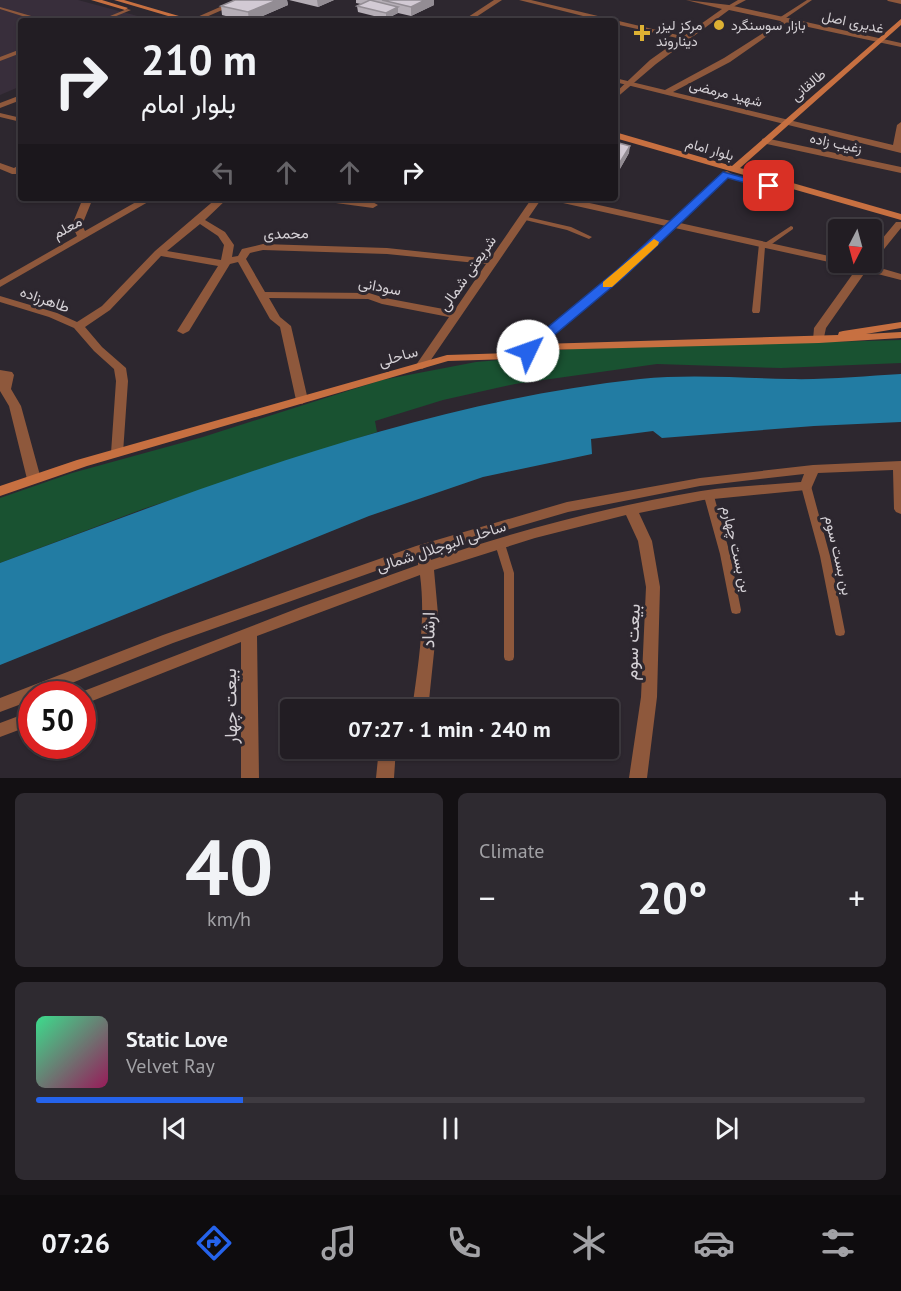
<!DOCTYPE html>
<html lang="en">
<head>
<meta charset="utf-8">
<style>
	:root { --surface:#221d23; --page:#2e2a30; --text:#f1f3f6; --muted:#a2a2a6; --line:#3f3b41; --accent:#2563eb }
	body { margin:0; font-family:"PT Sans",Vazirmatn,sans-serif; background:var(--page); color:var(--text); height:100vh; display:flex; flex-direction:column; font-size:22px; white-space:nowrap }
	* { box-sizing:border-box; margin:0 }
	p { font-size:20px; color:var(--muted) }
	.icon { flex:none; width:33px; height:33px; fill:none; stroke:currentColor; stroke-width:2; stroke-linecap:round; stroke-linejoin:round }
	.map { position:relative; height:778px; overflow:hidden }
	.panel { display:flex; flex-direction:column; gap:15px; padding:15px; background:#131013; flex:1 }
	.panel>* { flex:none }
	.banner { position:absolute; left:18px; top:18px; width:600px; height:183px; border-radius:6px; box-shadow:0 2px 4px #0004,0 0 0 2px var(--line); background:#221d23; color:var(--text); overflow:hidden }
	.needle { width:39px; rotate:186deg }
	.buttons { position:absolute; left:828px; top:219px; display:grid; gap:12px }
	.buttons a { display:grid; place-items:center; width:54px; height:54px; border-radius:6px; background:var(--surface); box-shadow:0 2px 4px #0004,0 0 0 2px var(--line); font-size:30px }
	.speed { position:absolute; left:18px; top:681px; display:flex; gap:12px; font-size:30px; font-weight:700; text-align:center }
	.speed>* { display:grid; place-content:center; width:78px; height:78px; border-radius:50%; background:var(--surface); box-shadow:0 2px 4px #0004,0 0 0 2px var(--line); line-height:1 }
	.speed .limit { border:9px solid #d22; background:#fff; color:#111 }
	.pin { position:absolute; display:grid; place-items:center; width:51px; height:51px; color:#fff; margin:-26px; border-radius:12px; box-shadow:0 3px 9px #0006 }
	.me { position:absolute; width:66px; margin:-33px; rotate:48deg; stroke-linejoin:round; filter:drop-shadow(0 0 4px #0008) }
	.turn { display:flex; align-items:center; gap:21px; height:126px; padding:0 24px; font-size:27px }
	.turn .icon { width:78px; height:78px; stroke-width:2.5 }
	.turn b { display:block; font-size:42px; line-height:51px }
	.lanes { display:flex; align-items:center; height:57px; padding:0 24px; background:#0003; justify-content:center; gap:30px; direction:ltr }
	.lanes .off { opacity:.35 }
	.big { font-size:45px; font-weight:700; line-height:1.1 }
	.panel .card { flex:1; display:flex; flex-direction:column; justify-content:center; gap:9px; min-width:0; padding:0 21px; border-radius:9px; background:var(--page) }
	.panel .dial { align-items:center; gap:0 }
	.dial b { font-size:78px; line-height:1 }
	.song { display:flex; align-items:center; gap:18px }
	.cover { width:72px; height:72px; border-radius:9px; background:linear-gradient(135deg,hsl(150 70% 55%),hsl(330 70% 35%)) }
	.played { height:6px; border-radius:3px; background:linear-gradient(90deg,var(--accent) 25%,var(--line) 25%) }
	.keys { display:flex; justify-content:space-around; direction:ltr }
	.heat { display:flex; justify-content:space-between; align-items:center; font-size:33px; direction:ltr }
	.panel .tiles { flex:1; display:grid; gap:15px; grid-template-columns:1fr 1fr }
	.card:last-child { grid-column:span 2 }
	.trip { position:absolute; left:280px; top:699px; width:339px; height:60px; border-radius:6px; background:var(--surface); box-shadow:0 2px 4px #0004,0 0 0 2px var(--line); font-weight:700; line-height:60px; text-align:center }
	.tabs { display:flex; height:96px; justify-content:space-around; align-items:center; background:#0e0c0e; color:var(--muted) }
	.tabs .icon { width:42px; height:42px }
	.tabs .active { color:var(--accent) }
	.tabs b { font-size:27px; color:var(--text) }
	.map>svg:first-child { display:block }
</style>
</head>
<body>
<div class="map">
<svg width="901" height="778" viewBox="0 0 901 778">
	<rect width="100%" height="100%" fill="#2d272f"/>
	<path fill="#382e3b" d="M0,0H78L156,21H21V86L0,95Z"/>
	<path fill="#195231" d="M901,340V363L781,368L657,364L515,384L443,400L375,421L377,432L143,509L0,563V498L72,473L203,437L382,380L476,362L522,358L548,351L572,349Z"/>
	<path fill="#227ca3" d="M901,374V422L814,426L662,438L653,431L591,439L592,454L483,477L369,516L0,665V563C207,486 418,403 640,379C689,374 740,378 789,379C826,380 864,376 901,374Z"/>
	<g fill="none" stroke-linecap="round" stroke-linejoin="round">
		<path fill="#8e583c" fill-rule="evenodd" d="M807,0H812L783,20H779V18Z
			M0,7L45,20V21H38L0,9Z
			M127,9L131,10L104,21H98Z
			M21,49V53L0,61V57Z
			M0,113L21,118V122L0,117Z
			M523,216L571,227L592,237L589,239L567,230L521,219V217Z
			M791,226L793,227V229L769,246L765,247L760,311L759,313H753L752,311L759,244L762,242L765,243Z
			M806,483L809,484L811,486L830,556L845,632L844,635L840,636L836,635L835,632L820,556L801,486L803,484Z
			M709,493L712,494L714,496L730,554L741,610L740,613L736,614L732,613L731,610L720,554L704,496L706,494Z
			M500,541L503,542L505,544L514,573V657L513,660L509,661L505,660L504,657V573L495,544L497,542Z"/>
		<path fill="#8e583c" fill-rule="evenodd" d="M236,0H245L197,21H188Z
			M494,0H502L470,21H462Z
			M519,0H531L690,38L686,40L615,24V21H603Z
			M738,0H746L731,8L726,7Z
			M887,0H901V4L888,1Z
			M785,19L790,20L730,62L673,92L893,145L897,125L901,122V153L615,82V78L665,90L724,58Z
			M21,95V100L0,108V103Z
			M765,138L901,167V173L762,143V139Z
			M0,163L14,168L21,164V172L18,174H12L0,169Z
			M727,171L732,174L730,176L680,223L838,258V262L842,263L838,264L675,228L625,275L551,337L545,349H537L535,347L542,333L617,271L666,226L554,201L549,198H567L671,221L724,172Z
			M83,198H93L82,225L85,231L143,198H155L0,287V280L77,236L72,225Z
			M217,198H228L205,220L225,232L234,245L232,257L238,256L242,249L263,244L387,248L490,259L532,198H542L426,367L422,369L416,365L449,317L382,304L368,299L269,298L280,317L291,326L308,400L302,404L296,400L280,327L270,319L238,262L230,264L189,331L183,334L177,331L218,266L161,256L110,310L85,327L102,347L126,368L128,381L123,453L117,457L112,456L111,453L116,381L114,369L94,351L74,328L49,317L0,302V296L57,313L77,322L102,306L155,251ZM200,224L218,236L224,245L221,260L167,251ZM263,250L387,254L486,264L454,311L385,298L369,293L265,292L246,259L250,253Z
			M316,198C333,198 364,196 378,205L373,208L321,201Z
			M896,222H901V228L876,259L872,260V251Z
			M872,261V262L870,265L901,274V280L866,271L826,328L823,342H815L813,340L814,328L857,268L842,262Z
			M0,370L12,372L14,375L11,389L21,406L41,479L39,482H29L27,479L9,406L0,391Z
			M901,461V514L896,512L894,509L893,470L818,473L811,489L806,490L703,500L639,513L652,541L660,587L657,697L647,778H629L641,697L646,587L638,541L626,515L535,538L434,570L438,614L428,710H412C418,665 426,620 420,575L257,636L259,778H241V642L82,705V694H76L301,607L418,565V556L173,643L44,694H32V700L0,712V698L163,635L416,546L567,502L700,478L813,465ZM804,474L801,482C768,485 734,486 701,491C610,506 519,530 431,560L429,555L425,554L568,512L700,486Z
			M32,711V725L0,737V723Z
			M379,748H396L394,778H376Z"/>
		<path fill="#8e583c" fill-rule="evenodd" d="M686,0L729,5L901,43V47L729,10L656,64L615,99V93L650,60L722,9Z"/>
		<path fill="#c77041" fill-rule="evenodd" d="M91,0H102L128,8L125,10Z
			M114,0H124L196,21H185Z
			M901,19V25L740,168L901,214V220L615,138V132L732,166Z
			M901,322V328L866,334L901,332V338L819,343L542,350L511,359L448,361L87,466L0,496V486L77,460L447,355L510,353L541,344L838,335L839,332L843,331Z"/>
	</g>
	<path fill="#b5aeb6" d="M235,0H287L288,5L251,21H245L222,15L221,6Z
		M289,0H334L318,7Z
		M356,0H434V5L411,16L398,13L386,19L358,12L357,6L361,4L356,3Z
		M615,142L629,153L617,174H615Z"/>
	<path fill="#938d94" d="M277,0H287L288,5L251,21H249L248,12Z
		M317,0H334L318,7Z
		M425,0H434V5L411,16V7Z
		M398,7V13L386,19V13Z
		M630,146L629,153L617,174V167Z"/>
	<path fill="#d2cad4" stroke="#938d94" stroke-width="1.5" d="M235,0H277L248,12L221,6Z
		M370,0L398,7L386,13L357,6Z
		M382,0H425L411,7Z
		M588,17L594,19L588,21L581,19Z
		M615,142L630,146L617,167L615,166Z"/>
	<path fill="#2563eb" stroke="#184099" stroke-width="1.5" d="M723,172L775,186L769,189L728,178L625,276L552,337L545,350L523,354V348L535,344L542,332L617,270Z"/>
	<path fill="#f59e0b" d="M654,239L659,242L658,245L612,287H603V282Z"/>
	<g fill="#ddb133" stroke="#2d272f" stroke-width="2">
		<circle cx="719" cy="25" r="6"/>
		<path d="M639 24h6v6h6v6h-6v6h-6v-6h-6v-6h6z"/>
	</g>
	<g text-anchor="middle" dominant-baseline="central" stroke-width="6" stroke-linejoin="round" paint-order="stroke">
		<g font-size="14" fill="#d5d1d6" stroke="#2d272f">
			<text transform="translate(853 22) rotate(12)">غدیری اصل</text>
			<text transform="translate(808 85) rotate(-41)">طالقانی</text>
			<text transform="translate(726 93) rotate(14)">شهید مرمضی</text>
			<text transform="translate(836 143) rotate(12)">زغیب زاده</text>
			<text transform="translate(710 149) rotate(16)">بلوار امام</text>
		</g>
		<g font-size="14" fill="#d5d1d6" stroke="#2d272f" text-anchor="start">
			<text x="656" y="25">مرکز لیزر<tspan x="656" dy="16">دیناروند</tspan></text>
			<text x="731" y="25">بازار سوسنگرد</text>
		</g>
		<g font-size="15" fill="#d5d1d6" stroke="#2d272f">
			<text transform="translate(67 227) rotate(-29)">معلم</text>
			<text transform="translate(286 233) rotate(-1)">محمدی</text>
			<text transform="translate(467 273) rotate(-55)">شریعتی شمالی</text>
			<text transform="translate(380 286) rotate(11)">سودانی</text>
			<text transform="translate(45 299) rotate(19)">طاهرزاده</text>
			<text transform="translate(398 356) rotate(-16)">ساحلی</text>
			<text transform="translate(441 546) rotate(-18)">ساحلی البوجلال شمالی</text>
			<text transform="translate(737 549) rotate(77)">بن بست چهارم</text>
			<text transform="translate(839 555) rotate(77)">بن بست سوم</text>
		</g>
		<g font-size="18" fill="#d5d1d6" stroke="#2d272f">
			<text transform="translate(428 630) rotate(-89)">ارشاد</text>
			<text transform="translate(632 642) rotate(-88)">بیعت سوم</text>
			<text transform="translate(230 706) rotate(-91)">بیعت چهار</text>
		</g>
	</g>
</svg>
<div class="buttons">
<a><svg class="needle" viewBox="-14 -14 28 28"><path d="M0-13l5 13h-10z" fill="#e53935"/><path d="M0 13l5-13h-10z" fill="#a2a2a6"/></svg></a>
</div>
<div class="speed"><div class="limit">50</div></div>
<div class="pin" style="left:769px;top:186px;background:#d93025"><svg class="icon" aria-label="arrive" viewBox="0 0 24 24"><path d="M6 21V4h12l-3 4 3 4H6"/></svg></div>
<svg class="me" style="left:528px;top:351px" viewBox="-20 -20 40 40"><circle r="19" fill="#fff"/><path d="M0-13L10 11 0 6-10 11z" fill="#2563eb"/></svg>
<div class="trip">07:27 · 1 min · 240 m</div>
<div class="banner">
<div class="turn"><svg class="icon" aria-label="right" viewBox="0 0 24 24"><path d="M7 20v-9h11M14 6l5 5-5 5"/></svg><div><b>210 m</b>بلوار امام</div></div>
<div class="lanes"><svg class="icon off" aria-label="left" viewBox="0 0 24 24"><path d="M17 20v-9H6M10 6l-5 5 5 5"/></svg><svg class="icon off" aria-label="ahead" viewBox="0 0 24 24"><path d="M12 20V5M6 11l6-6 6 6"/></svg><svg class="icon off" aria-label="ahead" viewBox="0 0 24 24"><path d="M12 20V5M6 11l6-6 6 6"/></svg><svg class="icon" aria-label="right" viewBox="0 0 24 24"><path d="M7 20v-9h11M14 6l5 5-5 5"/></svg></div>
</div>
</div>
<section class="panel">
<div class="tiles">
<div class="card dial"><b>40</b><p>km/h</p></div>
<div class="card"><p>Climate</p>
<div class="heat"><a>−</a><b class="big">20°</b><a>+</a></div>
</div>
<div class="card">
<div class="song"><i class="cover"></i><div><b>Static Love</b><p>Velvet Ray</p></div></div>
<div class="played"></div>
<div class="keys"><svg class="icon" aria-label="previous" viewBox="0 0 24 24"><path d="M18 5L8 12l10 7zM5 5v14"/></svg><svg class="icon" aria-label="pause" viewBox="0 0 24 24"><path d="M8 5v14M16 5v14"/></svg><svg class="icon" aria-label="next" viewBox="0 0 24 24"><path d="M6 5l10 7-10 7zM19 5v14"/></svg></div>
</div>
</div>
</section>
<nav class="tabs">
<b>07:26</b>
<svg class="icon active" aria-label="directions" viewBox="0 0 24 24"><path d="M12 3l9 9-9 9-9-9zM9 14v-3h6M13 9l2 2-2 2"/></svg>
<svg class="icon" aria-label="music" viewBox="0 0 24 24"><path d="M9 18V5l10-2v13"/><circle cx="6" cy="18" r="3"/><circle cx="16" cy="16" r="3"/></svg>
<svg class="icon" aria-label="phone" viewBox="0 0 24 24"><path d="M5 4h4l2 5-3 2q2 4 5 5l2-3 5 2v4C11 20 4 13 5 4z"/></svg>
<svg class="icon" aria-label="climate" viewBox="0 0 24 24"><path d="M12 3v18M4 7l16 10M4 17L20 7"/></svg>
<svg class="icon" aria-label="car" viewBox="0 0 24 24"><path d="M5 17H2v-5l4-1 3-4h7l3 4 3 1v5h-3M9 17h6M6 11h13"/><circle cx="7" cy="17" r="2"/><circle cx="17" cy="17" r="2"/></svg>
<svg class="icon" aria-label="filters" viewBox="0 0 24 24"><path d="M4 7h16M4 17h16"/><circle cx="9" cy="7" r="2"/><circle cx="15" cy="17" r="2"/></svg>
</nav>
</body>
</html>
